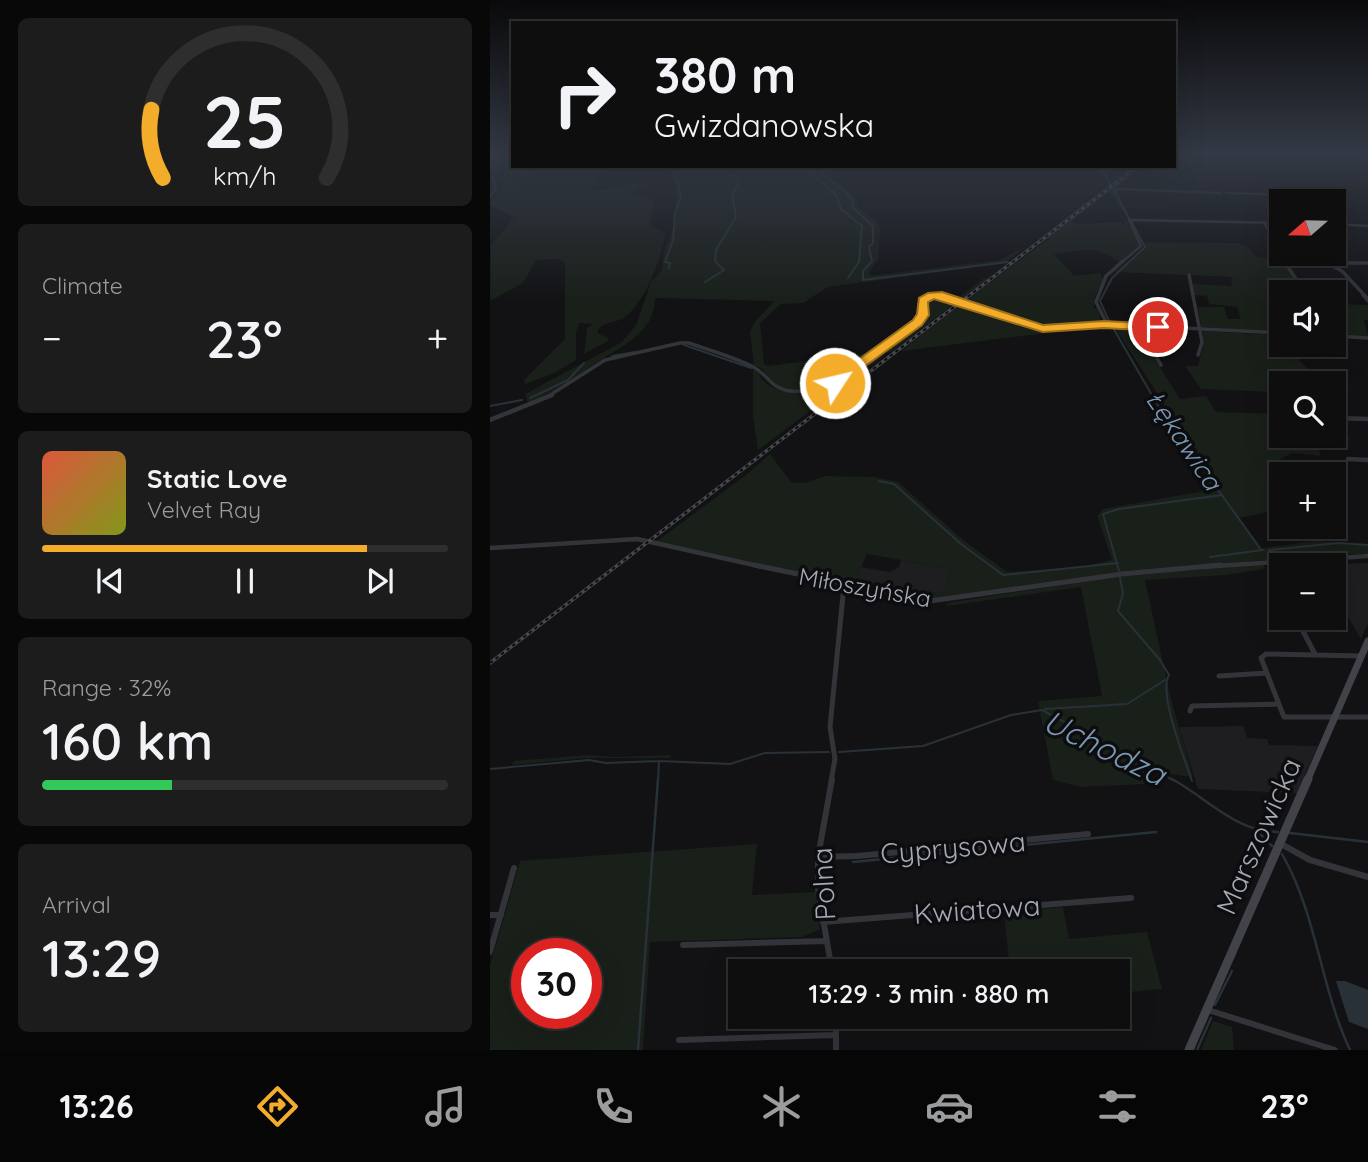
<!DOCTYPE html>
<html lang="en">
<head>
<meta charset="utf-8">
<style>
	:root { --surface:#0e0e0f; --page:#1c1c1d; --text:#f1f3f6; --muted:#9b9c9e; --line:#2e2e2f; --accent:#f4ad2a }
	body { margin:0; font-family:Quicksand,sans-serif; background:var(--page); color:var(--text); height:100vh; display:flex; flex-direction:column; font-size:26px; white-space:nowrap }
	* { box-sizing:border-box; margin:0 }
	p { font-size:23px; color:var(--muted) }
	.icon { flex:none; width:38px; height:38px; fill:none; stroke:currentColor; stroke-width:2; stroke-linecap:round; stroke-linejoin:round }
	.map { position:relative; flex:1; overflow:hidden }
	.sheet { display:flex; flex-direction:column; gap:18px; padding:18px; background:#080808; width:490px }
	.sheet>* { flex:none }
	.banner { position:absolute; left:21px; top:21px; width:665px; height:147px; border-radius:0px; box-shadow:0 7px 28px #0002,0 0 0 2px var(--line); background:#0e0e0f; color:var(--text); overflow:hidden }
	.needle { width:46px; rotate:250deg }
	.tools { position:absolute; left:779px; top:189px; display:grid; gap:14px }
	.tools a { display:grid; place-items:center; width:77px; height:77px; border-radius:0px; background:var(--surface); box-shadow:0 7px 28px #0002,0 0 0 2px var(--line); font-size:35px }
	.speed { position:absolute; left:21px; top:938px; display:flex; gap:14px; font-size:35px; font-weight:700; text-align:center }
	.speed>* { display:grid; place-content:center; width:91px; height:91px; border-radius:50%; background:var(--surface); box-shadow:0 7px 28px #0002,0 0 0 2px var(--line); line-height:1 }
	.speed .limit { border:10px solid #d22; background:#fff; color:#111 }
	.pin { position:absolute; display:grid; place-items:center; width:60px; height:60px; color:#fff; margin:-30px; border:4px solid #fff; border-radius:50%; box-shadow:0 2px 7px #0007 }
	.me { position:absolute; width:77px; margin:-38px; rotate:55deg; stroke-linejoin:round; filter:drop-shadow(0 0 5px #0008) }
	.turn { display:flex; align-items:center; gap:24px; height:147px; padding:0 28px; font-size:32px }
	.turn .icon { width:91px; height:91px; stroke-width:2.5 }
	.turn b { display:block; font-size:49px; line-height:60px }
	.big { font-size:52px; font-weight:600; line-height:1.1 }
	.sheet .card { flex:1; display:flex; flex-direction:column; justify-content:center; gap:10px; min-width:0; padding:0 24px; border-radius:10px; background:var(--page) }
	.sheet .dial { align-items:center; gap:0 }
	.dial svg { height:182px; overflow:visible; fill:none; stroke:var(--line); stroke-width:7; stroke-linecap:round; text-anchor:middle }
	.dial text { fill:var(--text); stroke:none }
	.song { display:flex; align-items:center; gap:21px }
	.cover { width:84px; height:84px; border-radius:10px; background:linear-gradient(135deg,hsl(10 70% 55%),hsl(70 70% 35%)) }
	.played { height:7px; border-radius:4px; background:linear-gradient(90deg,var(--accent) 80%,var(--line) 80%) }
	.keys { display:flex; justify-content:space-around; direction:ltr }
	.heat { display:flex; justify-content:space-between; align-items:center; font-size:38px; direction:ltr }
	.charge { height:10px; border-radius:5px; background:linear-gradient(90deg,#34c759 32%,var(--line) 0) }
	.trip { position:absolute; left:238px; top:959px; width:402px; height:70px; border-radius:0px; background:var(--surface); box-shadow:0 7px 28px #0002,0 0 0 2px var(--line); font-weight:600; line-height:70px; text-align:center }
	.dock { display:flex; height:112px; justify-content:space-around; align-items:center; background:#060606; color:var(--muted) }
	.dock .icon { width:49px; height:49px }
	.dock .active { color:var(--accent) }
	.dock b { font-size:32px; color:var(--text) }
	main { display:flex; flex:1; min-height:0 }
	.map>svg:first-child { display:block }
</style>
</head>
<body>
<main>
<section class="sheet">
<div class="card dial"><svg viewBox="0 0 100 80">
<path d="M14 69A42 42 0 1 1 86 69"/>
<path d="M14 69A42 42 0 0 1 9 39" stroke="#f4ad2a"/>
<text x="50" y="56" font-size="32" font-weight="700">25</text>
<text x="50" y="72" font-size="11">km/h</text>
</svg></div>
<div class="card"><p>Climate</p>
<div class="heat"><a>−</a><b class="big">23°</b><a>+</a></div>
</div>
<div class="card">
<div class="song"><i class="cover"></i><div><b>Static Love</b><p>Velvet Ray</p></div></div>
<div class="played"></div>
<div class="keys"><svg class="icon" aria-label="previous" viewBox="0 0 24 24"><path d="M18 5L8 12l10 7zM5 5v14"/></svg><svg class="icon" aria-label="pause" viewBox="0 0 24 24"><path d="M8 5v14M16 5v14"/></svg><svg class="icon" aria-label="next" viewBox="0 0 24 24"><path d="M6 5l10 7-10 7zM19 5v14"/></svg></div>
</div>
<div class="card"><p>Range · 32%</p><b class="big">160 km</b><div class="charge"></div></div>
<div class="card"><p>Arrival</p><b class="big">13:29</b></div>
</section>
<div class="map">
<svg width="878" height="1050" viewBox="0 0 878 1050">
	<rect width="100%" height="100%" fill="#121214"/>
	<path fill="#1e1e21" d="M411,560L461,569L454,593L442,594L413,588L410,594L364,584L371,567L400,572L409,567Z
		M878,563V624L871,639L844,593V565H826Z
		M753,726L757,738L777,739L779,745L828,746L807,793L708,789L689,727Z"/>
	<path fill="#191f19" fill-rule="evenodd" d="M0,155H23V166H115L102,191L148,183L155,184L141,193L159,198L164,202L160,225L176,234C169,261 157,300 135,317C125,324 112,320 107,333L118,338V341L94,354L97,328L103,324L89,323L86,332V360L64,373L35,384L34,380L75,339V263L68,259L46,260L33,283L0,301L1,246L24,217L0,205L12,188L15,165H11L10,170L0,175Z
		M149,166H340V175L364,195L368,207L387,222L390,229L388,259L379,272L380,276L510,260L536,246L515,263L338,287L313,303L291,304L270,323L274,364L278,366L379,353L425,320L430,310L429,302L436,293H452L468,298L494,278L497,279L469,300C460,298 436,289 431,300C428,308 433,312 426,322C390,350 338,403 288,386C278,383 277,372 270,368C263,364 253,361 245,358L264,364L260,332L264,323L284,301L170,298H165C165,334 129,347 103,365C80,380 64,392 38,403L35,394L132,342L146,325L161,282L172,270L174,251L183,230L187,187L181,177L182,170L156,166L145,169Z
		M649,166H651L627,187L733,191V195L627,190L637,211H633L619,192L581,221L586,224L631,222L635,226L634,222L637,221L649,243V246L630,263C608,244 594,251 564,254L584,276L610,273L613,279L605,297L604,308L608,309L611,321L555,327L473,302L559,239L556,237Z
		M654,242L747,243L758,247L767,257L790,258L808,284L805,292H791V332L711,327L708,307H734L738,319H751L747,307L719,304L717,296L704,295L702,284L742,286L741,278L745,277L624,272L656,247Z
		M446,296L467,302L401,352L388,353L432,319L436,312L435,300Z
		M472,303L556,332L557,333L411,351Z
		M844,304L878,305V320H874L878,337L844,335Z
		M626,329H646L690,399L716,396L726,412L791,414V436H844V419H850L860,441H825L831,456L802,453L790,459L796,474H791V507L787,510L750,518L772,548L826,541L878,544V554H837L726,565L442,599V594L454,592L461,569L377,554L364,584L166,542L257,474L280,454L301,482L315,483L335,476L384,477L408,482L473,540L517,572L591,567L622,560L607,516L613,509L720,490L718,480L722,479Z
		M713,331L787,335L791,345H796L830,383H791V410L783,392L711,389L695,366H708L713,345Z
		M395,355L268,450L263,417V370L268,372C274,385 285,390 299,391C323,393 342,387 362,373C373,365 381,357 395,355Z
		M768,564H774L775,569L735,575L655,580L680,695L703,777L665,772L654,784L591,787L563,780L548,701L612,696L591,587L457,606V603L616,578Z
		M99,755L125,757L181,755L180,758H95L22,765L24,761Z
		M267,844L262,895L326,892L330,929L312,937L160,942L153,1050H0V966L30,861ZM37,954H96V1013H37Z
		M573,907L579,939L657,932L672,989L628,993V971H520L514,912Z
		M723,1021L742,1027L744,1050H711Z"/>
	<path fill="#293138" d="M846,981H855L878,990V1029L859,1022Z"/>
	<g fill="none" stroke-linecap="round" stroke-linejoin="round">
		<path stroke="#293138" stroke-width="2" d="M869,155L878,159
			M323,166L318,171L347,196L351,209L372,226L369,262L358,278
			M335,166L331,173L357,193L363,203L362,207L383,226V243L379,247L382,261L373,271V280L518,262
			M610,166L620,185
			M622,187L639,218
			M623,189L731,193
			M736,193L800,195L808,201
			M0,197L6,189L3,177
			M844,236V239
			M837,261L839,254
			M837,262L846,269
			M179,268L180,263L175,262L183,240L185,213L191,198L186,172
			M215,282L234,270L225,261L226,250L246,217L242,195L250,181L228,166
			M872,295L878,302
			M620,323L610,301L622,278L655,247L641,221
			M622,326L667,404L771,550
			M194,345L261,368
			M122,356L145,352
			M40,398L78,380L94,363
			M0,406L32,400
			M389,481L404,484L471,544L513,575L628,563
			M779,550L848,543L878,545
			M720,557L773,550
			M629,571L613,514L629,509L732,495
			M630,578L633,593L628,611L670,660L679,675C668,693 695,760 702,781
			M555,709L637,704L675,680
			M349,752L433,746L521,715L552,710L685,781
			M0,769L99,760L116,763L169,761L240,764L275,753L339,752
			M168,781L169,761"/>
		<path stroke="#293138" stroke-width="2.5" d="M682,779C717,798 746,832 788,832
			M768,832L782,846
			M800,833L878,842
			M792,854C827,915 830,986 860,1050
			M363,862L666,832
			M725,1005L742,971
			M148,1050L168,779
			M707,1050L721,1018"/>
		<path stroke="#333439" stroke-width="2.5" d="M774,222L795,263
			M844,224L878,226
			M631,263L651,246L639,220L791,223"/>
		<path stroke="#333439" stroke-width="3.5" d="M794,261L810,285
			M878,263H840L853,272L878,299
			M699,275L712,342L708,355
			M614,324L791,333
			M648,327L671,365
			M844,336L878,338
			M57,397L115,360L190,343H199C221,351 245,357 265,368C277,375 280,386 295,390C331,400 411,344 433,315V300L442,295H452L553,328L612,325L615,320L606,302L616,276L633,261"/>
		<path stroke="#333439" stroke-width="4.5" d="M844,418L878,419
			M0,420L62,395
			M858,459L878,460
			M0,548L147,539L273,567
			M712,567L878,556"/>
		<path stroke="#333439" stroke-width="5" d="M264,565L440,601L632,574L731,565
			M780,569L791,590
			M806,618L825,654
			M871,656L776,654L771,658L794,717H878
			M729,676L777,673
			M700,711L702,706L789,704
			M341,781L345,759L340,727L354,585"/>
		<path stroke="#333439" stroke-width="6" d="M342,779L328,857V889L342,971
			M791,844L820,860L878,877
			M328,857L367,856L598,834
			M0,915H11
			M333,922L641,898
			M193,945L337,941
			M0,952L24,868
			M718,1010L845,1050
			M346,1017V1050
			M346,1018L362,1017
			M189,1040L346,1035"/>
		<path stroke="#414349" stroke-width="7" d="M817,781L878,641"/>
		<path stroke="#414349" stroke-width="9" d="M699,1050L818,779"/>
		<g stroke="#46484e" stroke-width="3.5">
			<path id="rail" d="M0,663L648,166"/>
		</g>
		<use href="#rail" stroke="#0d0d0f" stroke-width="2" stroke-dasharray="3.5" stroke-linecap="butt"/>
	</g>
	<linearGradient id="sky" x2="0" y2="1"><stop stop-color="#0a0a0b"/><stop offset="0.51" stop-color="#333945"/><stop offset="1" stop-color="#333945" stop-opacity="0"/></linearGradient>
	<rect width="878" height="302" fill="url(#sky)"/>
	<path fill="#f4ad2a" stroke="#9f701b" stroke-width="2" d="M452,292L553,325L614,321L668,324L674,327L668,331L614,328L553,332L444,299L438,302L439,315L432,325L349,385H340V380L423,320L427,314L429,298L438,293Z"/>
	<g text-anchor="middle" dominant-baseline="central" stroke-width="7" stroke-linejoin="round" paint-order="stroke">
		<g font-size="24" fill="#a4a9b5" stroke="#0d0d0f">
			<text transform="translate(375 587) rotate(10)">Miłoszyńska</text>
		</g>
		<g font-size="26" font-style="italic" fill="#7a98b1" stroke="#0d0d0f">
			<text transform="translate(694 440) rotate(56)">Łękawica</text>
		</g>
		<g font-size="28" fill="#a4a9b5" stroke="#0d0d0f">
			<text transform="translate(768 836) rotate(-66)">Marszowicka</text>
			<text transform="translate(463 847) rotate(-5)">Cyprysowa</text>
			<text transform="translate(333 884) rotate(-93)">Polna</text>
			<text transform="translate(487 909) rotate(-4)">Kwiatowa</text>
		</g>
		<g font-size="32" font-style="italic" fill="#7a98b1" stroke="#0d0d0f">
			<text transform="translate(615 747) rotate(26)">Uchodza</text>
		</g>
	</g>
</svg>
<div class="tools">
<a><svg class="needle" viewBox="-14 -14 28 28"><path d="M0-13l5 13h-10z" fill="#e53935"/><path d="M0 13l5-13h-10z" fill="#9b9c9e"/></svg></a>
<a><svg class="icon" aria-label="sound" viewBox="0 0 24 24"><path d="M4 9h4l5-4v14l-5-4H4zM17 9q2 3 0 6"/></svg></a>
<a><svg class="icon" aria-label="search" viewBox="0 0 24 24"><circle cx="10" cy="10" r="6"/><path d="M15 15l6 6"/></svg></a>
<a>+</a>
<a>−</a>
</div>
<div class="speed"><div class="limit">30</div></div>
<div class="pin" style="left:668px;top:327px;background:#d93025"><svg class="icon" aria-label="arrive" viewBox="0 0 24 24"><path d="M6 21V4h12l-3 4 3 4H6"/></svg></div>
<svg class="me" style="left:345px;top:383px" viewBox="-20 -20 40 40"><circle r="17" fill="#f4ad2a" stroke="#fff" stroke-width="3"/><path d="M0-11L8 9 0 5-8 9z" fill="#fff"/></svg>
<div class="trip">13:29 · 3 min · 880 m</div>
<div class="banner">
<div class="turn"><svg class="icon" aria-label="right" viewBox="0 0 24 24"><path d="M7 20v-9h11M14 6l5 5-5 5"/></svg><div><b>380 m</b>Gwizdanowska</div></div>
</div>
</div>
</main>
<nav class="dock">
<b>13:26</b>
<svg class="icon active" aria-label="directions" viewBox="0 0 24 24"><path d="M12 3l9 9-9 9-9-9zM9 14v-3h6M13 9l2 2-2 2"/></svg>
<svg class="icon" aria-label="music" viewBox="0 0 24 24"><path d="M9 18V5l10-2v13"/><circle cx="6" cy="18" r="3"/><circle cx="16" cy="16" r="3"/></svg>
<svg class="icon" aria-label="phone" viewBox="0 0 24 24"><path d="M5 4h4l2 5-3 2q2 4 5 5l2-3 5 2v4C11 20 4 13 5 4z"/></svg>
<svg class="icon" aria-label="climate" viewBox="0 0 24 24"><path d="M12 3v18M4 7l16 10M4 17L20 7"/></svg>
<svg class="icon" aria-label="car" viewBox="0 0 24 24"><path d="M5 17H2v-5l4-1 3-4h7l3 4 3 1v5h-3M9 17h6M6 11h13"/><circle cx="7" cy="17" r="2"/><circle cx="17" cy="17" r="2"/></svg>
<svg class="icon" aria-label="filters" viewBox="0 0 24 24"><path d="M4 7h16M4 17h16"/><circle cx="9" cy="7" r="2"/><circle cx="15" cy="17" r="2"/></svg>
<b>23°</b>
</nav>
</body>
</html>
